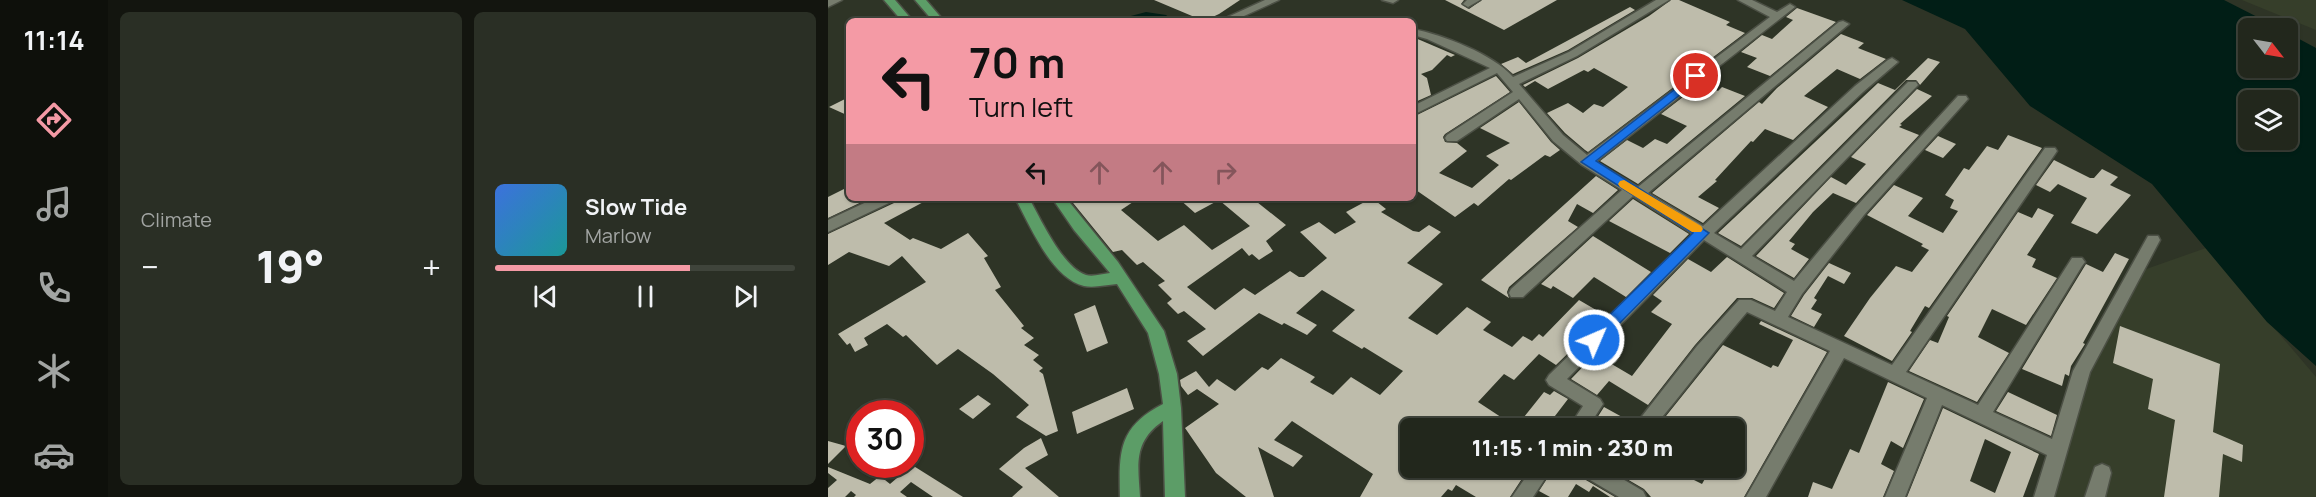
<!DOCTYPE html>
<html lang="en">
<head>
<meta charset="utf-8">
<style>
	:root { --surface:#22271c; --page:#2a2f25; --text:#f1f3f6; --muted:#a2a5a3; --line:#3f443b; --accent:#f49aa5 }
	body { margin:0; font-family:Manrope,sans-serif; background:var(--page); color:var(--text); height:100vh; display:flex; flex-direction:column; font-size:22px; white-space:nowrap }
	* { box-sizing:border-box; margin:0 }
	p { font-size:20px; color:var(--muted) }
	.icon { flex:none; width:33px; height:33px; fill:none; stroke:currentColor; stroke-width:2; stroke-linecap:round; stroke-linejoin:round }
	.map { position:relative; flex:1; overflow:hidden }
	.panel { display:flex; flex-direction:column; gap:12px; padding:12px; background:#13150f; width:720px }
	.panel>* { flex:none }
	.top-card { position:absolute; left:18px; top:18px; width:570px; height:183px; border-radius:9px; box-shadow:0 2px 4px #0004,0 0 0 2px var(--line); background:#f49aa5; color:#111; overflow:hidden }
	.needle { width:39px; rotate:121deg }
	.controls { position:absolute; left:1410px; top:18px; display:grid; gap:12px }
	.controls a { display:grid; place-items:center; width:60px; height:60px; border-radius:9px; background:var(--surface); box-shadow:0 2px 4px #0004,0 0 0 2px var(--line); font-size:30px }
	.speed { position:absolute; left:18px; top:400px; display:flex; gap:12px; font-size:30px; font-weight:700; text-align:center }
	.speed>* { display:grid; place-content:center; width:78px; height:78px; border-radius:50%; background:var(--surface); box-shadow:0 2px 4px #0004,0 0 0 2px var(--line); line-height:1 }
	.speed .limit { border:9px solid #d22; background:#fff; color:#111 }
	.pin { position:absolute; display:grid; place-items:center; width:51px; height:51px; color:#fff; margin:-26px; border:3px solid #fff; border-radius:50%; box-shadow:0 2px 6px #0007 }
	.me { position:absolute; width:66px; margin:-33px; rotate:45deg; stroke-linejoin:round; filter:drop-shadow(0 0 4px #0008) }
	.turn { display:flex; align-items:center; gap:21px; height:126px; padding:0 24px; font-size:27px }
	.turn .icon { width:78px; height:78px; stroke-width:2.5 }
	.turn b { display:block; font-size:42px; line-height:51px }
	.lanes { display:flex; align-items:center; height:57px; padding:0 24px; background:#0003; justify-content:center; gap:30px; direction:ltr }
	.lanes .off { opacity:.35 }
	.big { font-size:45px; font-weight:800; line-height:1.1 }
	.panel .card { flex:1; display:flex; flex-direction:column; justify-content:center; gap:9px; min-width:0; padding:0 21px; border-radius:9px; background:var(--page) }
	.song { display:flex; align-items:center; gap:18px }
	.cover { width:72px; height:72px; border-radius:9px; background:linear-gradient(135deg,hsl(220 70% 55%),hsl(180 70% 35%)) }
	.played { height:6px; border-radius:3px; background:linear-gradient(90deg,var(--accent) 65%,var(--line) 65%) }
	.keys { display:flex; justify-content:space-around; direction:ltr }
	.heat { display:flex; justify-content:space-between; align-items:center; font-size:33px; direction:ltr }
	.panel .tiles { flex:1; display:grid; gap:12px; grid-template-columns:repeat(2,1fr) }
	.trip { position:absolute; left:572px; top:418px; width:345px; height:60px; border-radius:9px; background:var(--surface); box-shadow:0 2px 4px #0004,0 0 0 2px var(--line); font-weight:800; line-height:60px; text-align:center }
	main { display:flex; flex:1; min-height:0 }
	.dock { display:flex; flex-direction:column; width:108px; justify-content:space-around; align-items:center; background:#0e100b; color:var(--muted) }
	.dock .icon { width:42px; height:42px }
	.dock .on { color:var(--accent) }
	.dock b { font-size:27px; color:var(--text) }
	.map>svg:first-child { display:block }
</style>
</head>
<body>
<main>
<nav class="dock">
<b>11:14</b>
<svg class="icon on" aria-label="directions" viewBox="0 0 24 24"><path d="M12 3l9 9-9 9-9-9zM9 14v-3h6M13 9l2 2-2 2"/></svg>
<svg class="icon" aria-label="music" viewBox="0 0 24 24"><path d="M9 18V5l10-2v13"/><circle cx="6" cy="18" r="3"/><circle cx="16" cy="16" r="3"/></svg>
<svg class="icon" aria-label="phone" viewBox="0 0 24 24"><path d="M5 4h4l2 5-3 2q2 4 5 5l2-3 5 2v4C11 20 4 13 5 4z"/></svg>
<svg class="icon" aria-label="climate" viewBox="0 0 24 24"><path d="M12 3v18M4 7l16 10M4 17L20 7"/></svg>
<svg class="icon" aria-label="car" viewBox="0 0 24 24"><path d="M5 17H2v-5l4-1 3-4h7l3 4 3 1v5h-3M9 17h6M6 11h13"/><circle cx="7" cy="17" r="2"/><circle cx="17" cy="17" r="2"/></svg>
</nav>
<section class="panel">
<div class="tiles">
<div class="card"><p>Climate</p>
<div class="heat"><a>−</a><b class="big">19°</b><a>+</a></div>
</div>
<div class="card">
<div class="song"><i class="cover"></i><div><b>Slow Tide</b><p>Marlow</p></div></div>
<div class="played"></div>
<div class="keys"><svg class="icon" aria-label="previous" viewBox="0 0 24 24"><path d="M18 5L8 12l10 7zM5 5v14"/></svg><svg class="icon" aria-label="pause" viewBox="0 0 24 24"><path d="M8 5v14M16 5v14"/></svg><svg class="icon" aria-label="next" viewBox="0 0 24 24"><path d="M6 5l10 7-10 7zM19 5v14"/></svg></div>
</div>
</div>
</section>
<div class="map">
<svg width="1488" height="497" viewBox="0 0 1488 497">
	<rect width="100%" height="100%" fill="#2e3426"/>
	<path fill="#363e2a" d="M1414,0H1488V30Z
		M1378,248L1488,377V497H1226L1260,380L1307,273Z"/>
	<path fill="#011e16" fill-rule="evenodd" d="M1074,0H1396L1451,28H1420V68H1460V33L1488,48V366L1439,322L1324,184L1202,106L1137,29ZM1420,100H1460V140H1420Z
		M318,12L338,15L346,21H284Z"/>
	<path fill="#bebcab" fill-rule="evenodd" d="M326,0H412L391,14L376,21Z
		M617,0H636L633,4L641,9L654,0H729L676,30Z
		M843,0H851L902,22L898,25L917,33L760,152L757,150L737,133L719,113L740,103L755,113L766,104L775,107L800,87L766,68L760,72L756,70L720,89L707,81L697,87L695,85L750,58L821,16Z
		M802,7L807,10L740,50L685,74L673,64L690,57L698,63Z
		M969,8L1008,22L942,76L919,67L929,58L913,52L934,35L944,39L965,20L958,17Z
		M1013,34L1036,43L1030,48L1058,59L1032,79L1009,69L976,96L1000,107L965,140L937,129L925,142L923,141L887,180L889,181L870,197L891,208L875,223L824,193L931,102L934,104L949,88Z
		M585,37L627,55L623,57L619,55L604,70L593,74L599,78L603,95L585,103Z
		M1100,58L1112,62L1092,85L1088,80H1078L913,246L890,233L1050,83L1067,90Z
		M668,76L682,92L617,134L615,137L617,142L629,143L639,151L611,173L644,188L671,165L658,156L682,143L652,128L691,102L723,142L732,150L722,157L717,155L683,180L681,179L650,206L646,203L627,217L585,188V117Z
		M873,83L890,91L894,87L917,96L810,184L772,161L799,140L815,148L827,139L839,144L859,126L833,114Z
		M1089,89L1104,96L1072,124L1074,125L1071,127L1091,135L1028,203L1005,193L985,212L961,241L967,244L963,249L981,259L966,278L928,256L1003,177L1018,185L1038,164L1023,157Z
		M21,97V116L1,107Z
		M1180,135L1214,148L1101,308L1097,306L1082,331L1084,332L1064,361L1016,336L1042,298L1068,266L1084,272L1101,250L1093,246L1095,244L1039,215L1066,185L1095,198L1080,216L1115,233L1130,211L1122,208L1126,200L1117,195L1136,168L1141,170L1159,146L1170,150Z
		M1110,136L1128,144L1115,158L1097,150Z
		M1226,160L1262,178H1266L1274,169L1290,177L1282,185L1303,195L1269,234L1243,223L1259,198L1230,184L1222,192L1208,185Z
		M768,176L790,190L765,213L749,204L740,221L750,227L681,287L679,292L681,298L653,280Z
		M16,189L21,193V198H42L0,218V197Z
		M69,198H103L56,223L82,240L85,238L113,249L140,233L160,256L156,258L173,287L167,290L196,326L193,328L206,338L196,345L211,355L205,360L215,368L211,371L215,374L230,431L218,436L188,417L201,405L165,374L130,349L109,365L78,335L75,337L59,324L36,338L40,345L27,352L22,343L19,345L10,334L98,282L74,256L61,266L21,252L0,265V234L66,203Z
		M241,198H311L293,210L330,241L356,225L384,250L422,226L391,200L367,213L350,198H424L458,225L438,241L445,251L431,260L424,254L421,256L414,248L359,287L387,310L416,288L427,295L462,271L471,277H476L499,258L472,232L491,222L507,234L528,222L518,212L544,198L558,209L553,212L585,231L591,232L601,225L613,232L579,263L615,284L580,318L609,335L639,307L663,322L655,330L684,347L695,336L704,341L711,334L715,337L751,300L775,314L758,331L761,333L728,365L711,354L686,380L676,374L650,402L688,427L716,392L722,395L726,391L740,399L717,429H582V468H701L682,497H648L628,485L624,491L620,489L613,497H532L545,474L464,421L446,440L475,456L465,467L430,447L446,497H418L388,473L357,428L391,404L369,389L360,395L353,386L352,380L368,371L381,387L389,379L407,391L434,367L440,370L453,358L487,377L482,382L505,395L523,377L552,395L575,371L536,347L534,349L504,331L527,310L494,290L468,313L489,325L479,335L456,323L454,325L431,313L375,356L359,341L378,329L356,311L350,314L339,303L344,299L330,285L337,281L315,262L309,265L294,250L285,252Z
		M805,199L861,234L842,253L781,221Z
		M1210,208L1226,215L1199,255L1208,259L1204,267L1229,278L1198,325L1164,309L1150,337L1181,353L1149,402L1081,371L1102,340L1110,343L1121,317L1119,316L1190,212L1204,218Z
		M765,236L823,272L798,297L766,277L745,298L725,286L723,289L713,284Z
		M1287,253L1301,259L1255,343L1257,344L1243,366L1241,376L1237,374L1234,386L1194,369L1258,264L1275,272Z
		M899,257L956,293L946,308L924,298H909L867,345L820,405L781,381L769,395L743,379L775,346L778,347L770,356L804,376L844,324L823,312L834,301L825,295L860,259L883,272Z
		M1001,263L1023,273L1016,284L1000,276L986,298L989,300L983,309L994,314L986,327L963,316L976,295Z
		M267,305L280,343L259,352L246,314Z
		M933,321L999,352L916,497H823L816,489L780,468H842L874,484L883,468H906V429H858L838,416L895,345L943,368L945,365L950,367L965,340L931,324Z
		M1292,326L1392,364L1385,432L1415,445L1414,462L1395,454L1391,497H1336L1347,420L1320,409L1325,379L1285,363Z
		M1060,382L1096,399L1075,448L1063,441L1053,464L1066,471L1055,497H980L985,482L1004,489L1022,449L1031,453Z
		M299,388L306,409L249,434L244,412Z
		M1180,392L1229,415L1223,436L1168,411Z
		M150,395L163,404L145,419L131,409Z
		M776,407L805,423L802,429H762Z
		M1115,408L1211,454L1195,497H1079ZM1157,439L1183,452L1167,493L1142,481Z
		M213,438L220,455L197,468L231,497H184L195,487L171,469L196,448Z
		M0,441L18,446L0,464Z
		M84,465L135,497H105L83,482L72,492L79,497H26L28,495L23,491L17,497H0V488L9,480L0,473V467L42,484L52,476L62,484Z
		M726,468H748L751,476L787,497H782L765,486L761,492L748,484L740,497H722L711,491Z"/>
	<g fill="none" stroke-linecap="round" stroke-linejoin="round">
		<g stroke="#4c5045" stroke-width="3">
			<path id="minor" d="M0,0H14L0,7Z
				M437,0H451L405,21H391Z
				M554,0H570L565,3Z
				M639,0H652L640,7L635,4Z
				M828,0H841L749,56L691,84L735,135L759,155L942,17L910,0H924L949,12L962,4L967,7L768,162L810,187L1011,22L1015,21L1021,24L820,193L875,226L1027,86L1060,60L1064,58L1070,62L1035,92L886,233L913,249L1080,82H1088L1090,85L924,256L966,281L1026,209L1130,96H1138L1140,99L1036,215L974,294L960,317L1064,365L1217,148H1227L1229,151L1227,154L1078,372L1150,405L1244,258H1254L1257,262L1254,266L1165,412L1224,439L1245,371L1320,236H1330L1332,240L1262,372L1226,497H1206L1219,455L1114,405L1077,497H1057L1099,398L1016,358L938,497H918L1002,351L919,312C886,350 857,391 824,429H804L869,346L911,300H923L947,311L959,292L876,240L739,379L772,399L775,404L759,429H740L755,406L721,385L718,380L721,375L865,234L805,196L695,297H683L681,293L683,289L794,190L754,165L725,141L691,99L629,141H619L617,138L619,135L685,92L669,73L585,115V106L662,68L599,39L585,35V29C615,35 665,54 685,77L741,52Z
				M47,198H67L65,201L0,232V220Z
				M1274,464L1281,467L1283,473L1277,497H1257L1267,467Z
				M704,468H724L705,497H684Z
				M750,468H776L815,491L818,497H791L752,474Z"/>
		</g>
		<g stroke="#4c5045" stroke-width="3">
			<path id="major" d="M56,0H67L85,21H74Z
				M87,0H98L116,21H105Z
				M187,198H201C212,218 235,268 258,275C265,277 274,274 282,273L246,230L224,198H238L290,262L336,331L349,374L353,408L357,497H337L335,421C305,442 310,464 312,497H292C291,452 290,427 335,404L331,374L320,333L289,284C278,285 266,288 256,286C223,278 202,225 187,198Z"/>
		</g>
		<use href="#minor" fill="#767c6d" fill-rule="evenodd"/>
		<use href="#major" fill="#5c9d67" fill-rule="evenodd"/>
	</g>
	<path fill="#1a73e8" stroke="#114b97" stroke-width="1.5" d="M868,73L873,76L872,79L768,161L881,233L771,344H760L758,340L760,336L865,233L753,162Z"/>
	<path fill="#f59e0b" d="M796,180L873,226L875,229L873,232H864L792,187L790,184L792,181Z"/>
</svg>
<div class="controls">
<a><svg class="needle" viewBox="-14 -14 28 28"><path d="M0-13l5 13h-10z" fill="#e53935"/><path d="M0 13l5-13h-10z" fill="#a2a5a3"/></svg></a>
<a><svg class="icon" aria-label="layers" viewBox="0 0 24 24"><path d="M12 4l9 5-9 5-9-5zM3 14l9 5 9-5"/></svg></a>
</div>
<div class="speed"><div class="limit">30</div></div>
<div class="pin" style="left:868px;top:76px;background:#d93025"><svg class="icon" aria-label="arrive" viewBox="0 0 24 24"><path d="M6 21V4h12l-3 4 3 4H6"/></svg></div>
<svg class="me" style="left:766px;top:340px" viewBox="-20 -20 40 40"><circle r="17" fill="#1a73e8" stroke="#fff" stroke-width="3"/><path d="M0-11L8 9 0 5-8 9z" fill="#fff"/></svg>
<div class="trip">11:15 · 1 min · 230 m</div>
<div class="top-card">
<div class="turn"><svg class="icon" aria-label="left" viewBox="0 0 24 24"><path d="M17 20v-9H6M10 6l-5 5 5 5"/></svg><div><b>70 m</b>Turn left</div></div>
<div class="lanes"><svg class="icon" aria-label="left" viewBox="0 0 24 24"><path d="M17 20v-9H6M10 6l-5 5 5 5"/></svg><svg class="icon off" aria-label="ahead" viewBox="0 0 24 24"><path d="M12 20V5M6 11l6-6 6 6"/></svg><svg class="icon off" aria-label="ahead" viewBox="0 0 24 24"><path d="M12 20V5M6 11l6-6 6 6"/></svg><svg class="icon off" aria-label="right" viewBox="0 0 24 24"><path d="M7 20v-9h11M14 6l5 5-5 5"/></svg></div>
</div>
</div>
</main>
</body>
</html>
